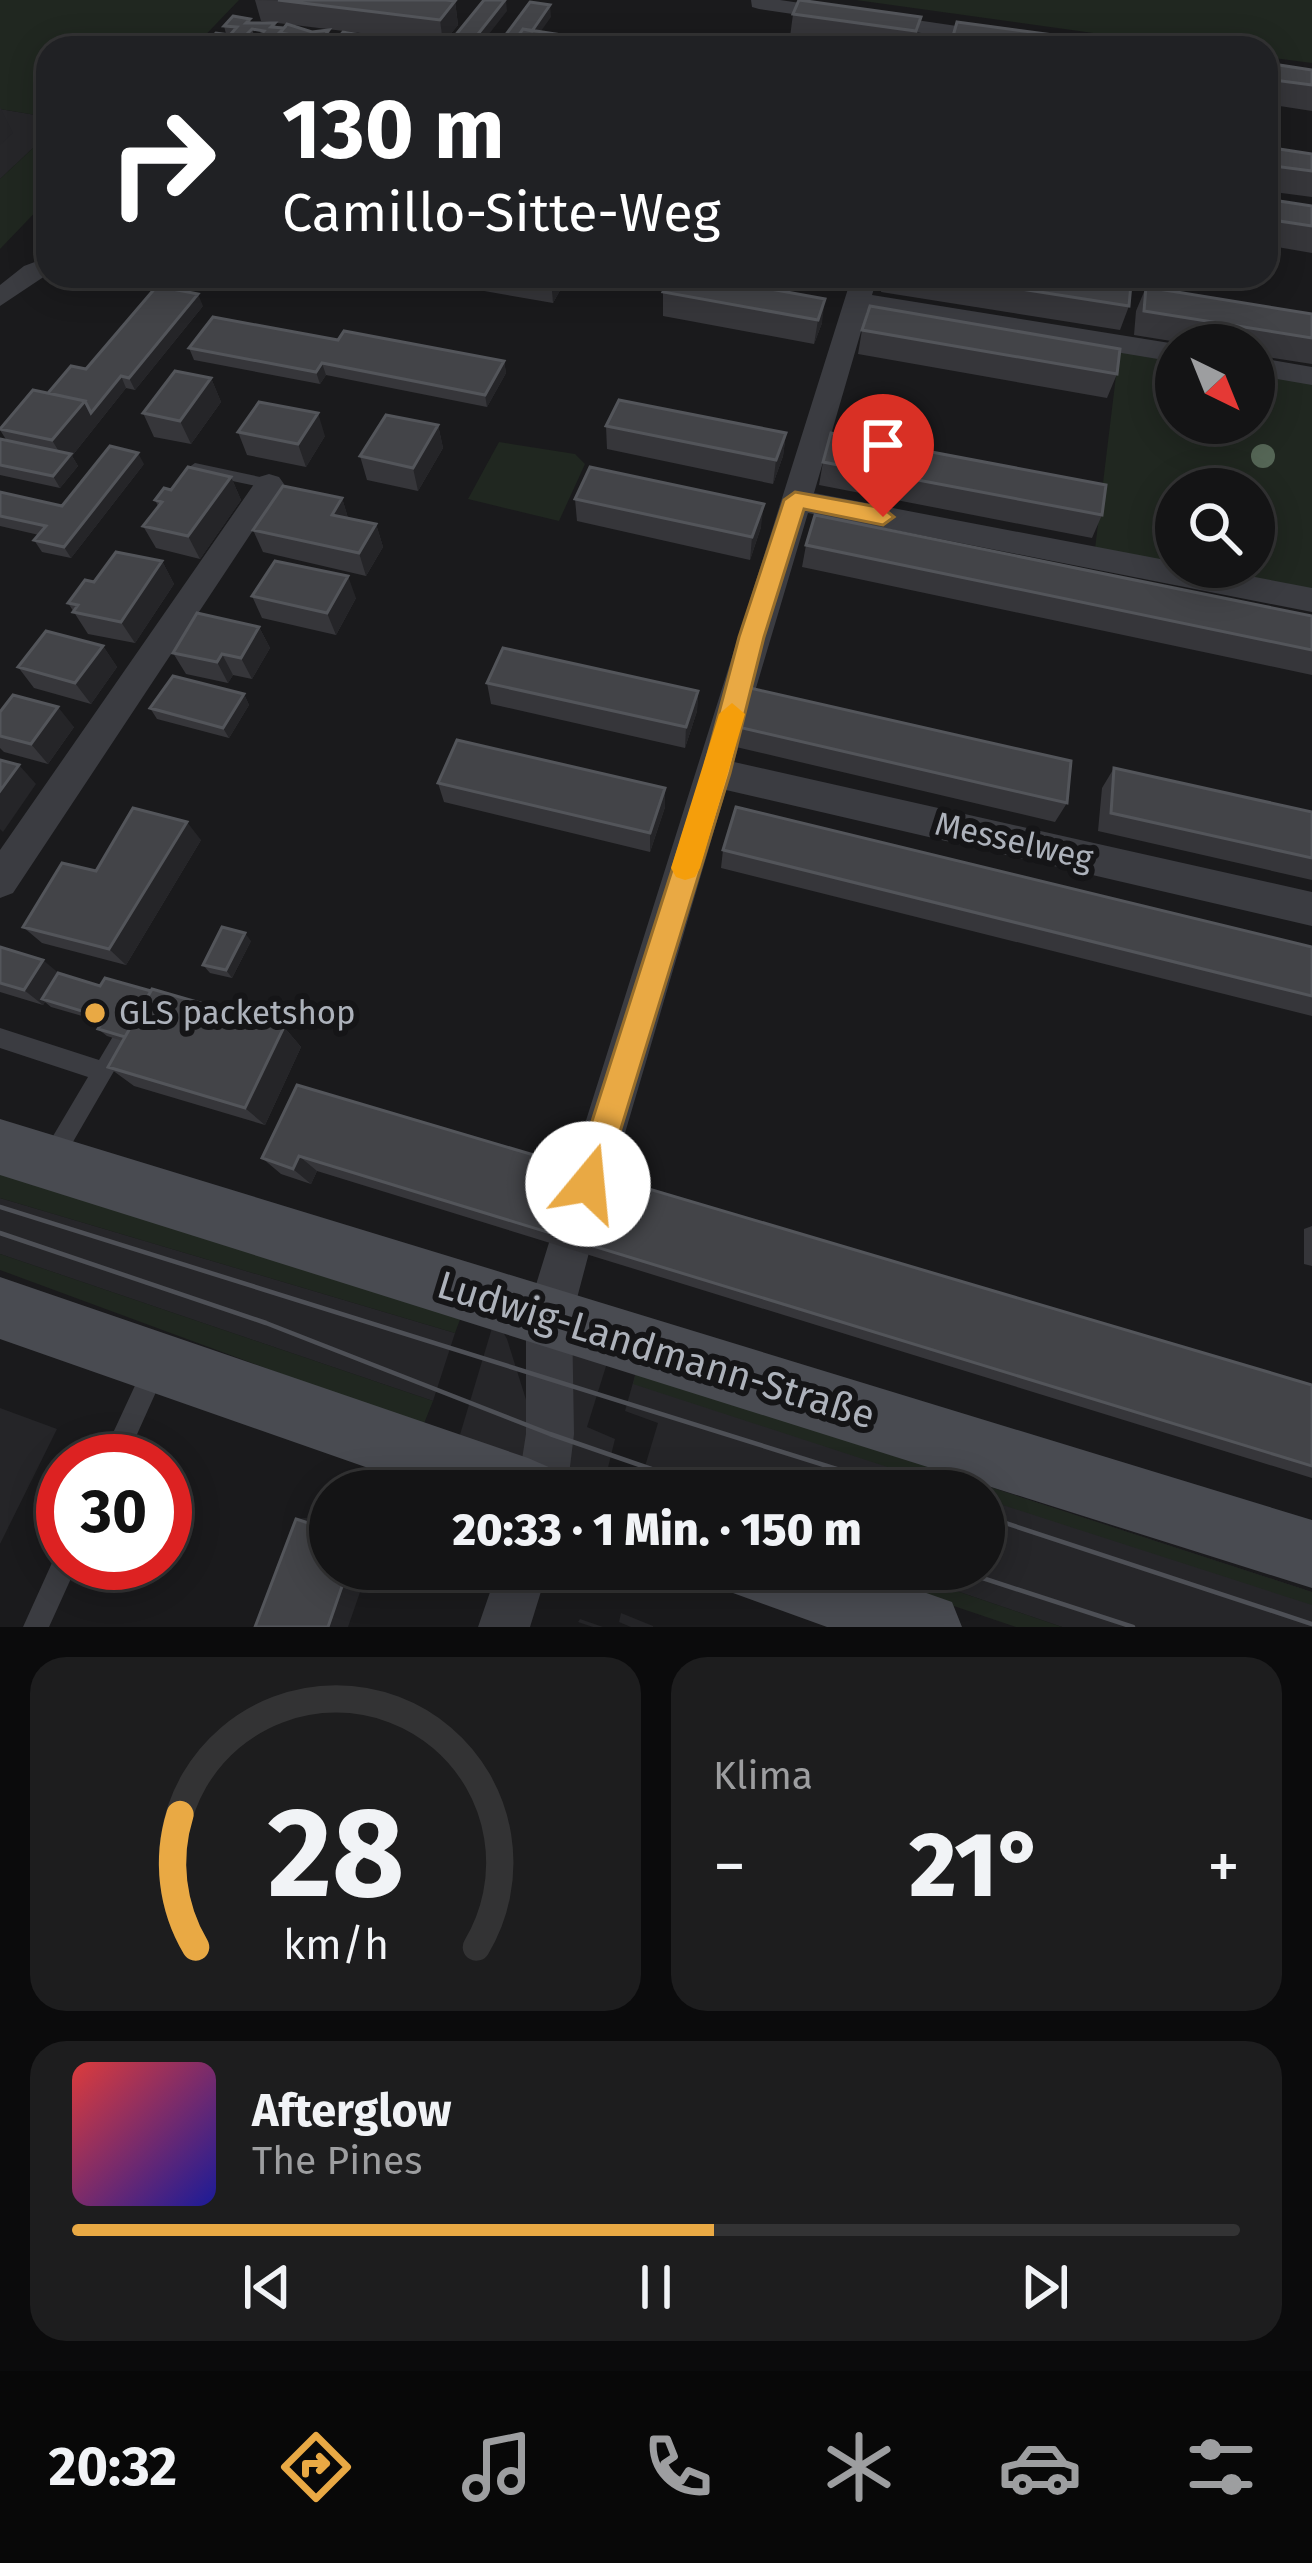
<!DOCTYPE html>
<html lang="de">
<head>
<meta charset="utf-8">
<style>
	:root { --surface:#141415; --page:#1d1d1e; --text:#f1f3f6; --muted:#9d9ea0; --line:#333334; --accent:#e9a944 }
	body { margin:0; font-family:"Fira Sans",sans-serif; background:var(--page); color:var(--text); height:100vh; display:flex; flex-direction:column; font-size:45px; white-space:nowrap }
	* { box-sizing:border-box; margin:0 }
	p { font-size:39px; color:var(--muted) }
	.icon { flex:none; width:66px; height:66px; fill:none; stroke:currentColor; stroke-width:2; stroke-linecap:round; stroke-linejoin:round }
	.map { position:relative; height:1627px; overflow:hidden }
	.drawer { display:flex; flex-direction:column; gap:30px; padding:30px; background:#0b0b0c; flex:1 }
	.drawer>* { flex:none }
	.banner { position:absolute; left:36px; top:36px; width:1242px; height:252px; border-radius:36px; box-shadow:0 6px 30px #0003,0 0 0 3px var(--line); background:#202124; color:#fff; overflow:hidden }
	.needle { width:78px; rotate:137deg }
	.buttons { position:absolute; left:1155px; top:324px; display:grid; gap:24px }
	.buttons a { display:grid; place-items:center; width:120px; height:120px; border-radius:50%; background:var(--surface); box-shadow:0 6px 30px #0003,0 0 0 3px var(--line); font-size:60px }
	.speed { position:absolute; left:36px; top:1434px; display:flex; gap:24px; font-size:60px; font-weight:700; text-align:center }
	.speed>* { display:grid; place-content:center; width:156px; height:156px; border-radius:50%; background:var(--surface); box-shadow:0 6px 30px #0003,0 0 0 3px var(--line); line-height:1 }
	.speed .limit { border:18px solid #d22; background:#fff; color:#111 }
	.pin { position:absolute; display:grid; place-items:center; width:102px; height:102px; color:#fff; margin:-123px -51px; border-radius:50% 50% 50% 0; rotate:-45deg; box-shadow:0 0 12px #0007 }
	.pin .icon { rotate:45deg }
	.me { position:absolute; width:132px; margin:-66px; rotate:17deg; stroke-linejoin:round; filter:drop-shadow(0 0 9px #0008) }
	.turn { display:flex; align-items:center; gap:42px; height:252px; padding:0 48px; font-size:54px }
	.turn .icon { width:156px; height:156px; stroke-width:2.5 }
	.turn b { display:block; font-size:84px; line-height:102px }
	.big { font-size:90px; font-weight:800; line-height:1.1 }
	.drawer .tile { flex:1; display:flex; flex-direction:column; justify-content:center; gap:18px; min-width:0; padding:0 42px; border-radius:36px; background:var(--page) }
	.drawer .dial { align-items:center; gap:0 }
	.dial svg { height:312px; overflow:visible; fill:none; stroke:var(--line); stroke-width:7; stroke-linecap:round; text-anchor:middle }
	.dial text { fill:var(--text); stroke:none }
	.song { display:flex; align-items:center; gap:36px }
	.cover { width:144px; height:144px; border-radius:18px; background:linear-gradient(135deg,hsl(0 70% 55%),hsl(240 70% 35%)) }
	.played { height:12px; border-radius:6px; background:linear-gradient(90deg,var(--accent) 55%,var(--line) 55%) }
	.keys { display:flex; justify-content:space-around; direction:ltr }
	.heat { display:flex; justify-content:space-between; align-items:center; font-size:66px; direction:ltr }
	.drawer .tiles { flex:1; display:grid; gap:30px; grid-template-columns:1fr 1fr }
	.tile:last-child { grid-column:span 2 }
	.trip { position:absolute; left:309px; top:1470px; width:696px; height:120px; border-radius:60px; background:var(--surface); box-shadow:0 6px 30px #0003,0 0 0 3px var(--line); font-weight:800; line-height:120px; text-align:center }
	.menu { display:flex; height:192px; justify-content:space-around; align-items:center; background:#080808; color:var(--muted) }
	.menu .icon { width:84px; height:84px }
	.menu .selected { color:var(--accent) }
	.menu b { font-size:54px; color:var(--text) }
	.map>svg:first-child { display:block }
</style>
</head>
<body>
<div class="map">
<svg width="1312" height="1627" viewBox="0 0 1312 1627">
	<rect width="100%" height="100%" fill="#1a1a1c"/>
	<path fill="#262629" d="M0,109L48,117V134L0,179Z
		M0,1198L455,1333L433,1401L0,1254Z
		M495,1318L507,1339L528,1406L529,1463L459,1438Z
		M565,1353L607,1363L587,1427L615,1439L603,1488L564,1477Z
		M636,1372L1312,1592V1627H1062L892,1569H984V1491H663L640,1483L658,1423L625,1411Z"/>
	<path fill="#202720" d="M0,0H239L193,48H48V117L0,109Z
		M856,0H1312V63L1266,57V48H1201Z
		M48,134V199L0,249V179Z
		M1119,351L1176,360V423H1254V373L1312,383V591L1189,567H1254V489H1176V564L1095,549Z
		M499,442L575,454L585,464L559,521L468,499Z
		M0,1173L462,1314L455,1333L0,1198Z
		M0,1254L433,1401L423,1426L0,1270Z
		M636,1372L1312,1592V1605L984,1499V1491H961L633,1384Z
		M844,1569H892L1062,1627H1016Z"/>
	<g fill="none" stroke-linecap="round" stroke-linejoin="round">
		<path fill="#3b3c41" fill-rule="evenodd" d="M195,463L279,481L286,486L279,491L190,472L188,468Z
			M0,1028L99,1060L115,1033L122,1030L129,1033L132,1040L59,1166L51,1169L43,1166L40,1158L88,1077L0,1048Z
			M153,1360L161,1364L165,1372L125,1461H100L145,1364Z
			M63,1551V1563H78L49,1627H23L56,1554Z"/>
		<path fill="#3b3c41" fill-rule="evenodd" d="M751,0H780L1066,42L1076,48H1023L759,9L752,7Z
			M48,257V274L0,306V285L24,266Z
			M242,276H349L345,281C316,289 266,296 242,276Z
			M852,276H878L872,295L1176,344V362L867,311L814,493L1176,562V567H1202L1312,588V612L808,513L734,762L1312,892V926L726,790L610,1184L603,1199L588,1206L573,1199L566,1184Z
			M1254,357L1312,367V385L1254,375Z
			M269,474L279,477L284,484L279,491L13,893L0,898V850L259,477Z
			M568,1227L584,1233L590,1249L572,1317L574,1434L567,1491H517L526,1434V1317L552,1233Z
			M498,1569H548L530,1627H478Z"/>
		<path fill="#494b51" fill-rule="evenodd" d="M0,1119L1312,1520V1588L0,1175Z
			M0,1277L528,1458L551,1468L561,1491H434L0,1339Z
			M723,1569H858L952,1602L962,1627H827L733,1593Z"/>
		<path stroke="#4e5056" stroke-width="4.5" d="M0,1207L907,1491
			M0,1233L266,1323L550,1434L715,1491
			M984,1516L1312,1624
			M955,1569L1133,1627"/>
	</g>
	<circle fill="#556656" cx="1263" cy="456" r="12"/>
	<path fill="#36363a" fill-rule="evenodd" d="M255,0L455,1L458,25L443,43L261,21Z
		M793,14L921,17L914,48H865L790,37Z
		M250,19L251,23H275L276,27L312,32L329,30L330,37L337,39L356,38L368,40L370,48H206L205,44L226,34L224,26ZM252,29L264,31L257,39L255,38ZM308,37L319,38L312,46L301,44Z
		M957,22L1151,48H950Z
		M1266,63L1312,70V111L1266,104Z
		M1266,147L1312,154V197L1266,191Z
		M1266,199L1312,206V253L1266,245Z
		M398,276H568L553,303Z
		M699,276L822,323L814,344L663,316V292Z
		M754,276H837L832,290Z
		M884,276H1082L1129,306L1120,330L881,292Z
		M1146,287L1312,314V364L1254,355V345H1196L1134,335L1136,311Z
		M203,306L135,390L126,388L72,456L78,466L60,488L0,475V439L7,441L0,430L48,393L86,369Z
		M862,330L1117,374L1107,398L858,354Z
		M338,340L504,361L506,373L487,407L326,375L320,384L194,360L189,348Z
		M211,378L221,402L191,444L154,437L143,413Z
		M438,425L443,448L418,491L367,480L360,456Z
		M606,426L786,433L783,456L773,484L607,449Z
		M238,432L325,436L306,467L247,455Z
		M823,462L1102,515L1092,538L819,485Z
		M144,464L71,558L42,552L34,540L39,535L0,526V492L62,506Z
		M231,477L241,500L200,559L156,548L143,526L158,506L155,500L171,490Z
		M342,498L348,518L376,524L383,547L366,576L263,552L253,530Z
		M575,499L761,527L750,560L577,521Z
		M806,545L1312,616V675L802,567Z
		M162,561L174,584L135,643L88,634L68,603L94,582Z
		M252,596L356,598L336,635L262,618Z
		M259,627L270,648L252,679L233,675L228,683L186,674L173,653Z
		M103,646L117,667L91,704L34,688L18,667Z
		M487,683L698,691L697,711L685,748L491,704Z
		M244,694L249,705L229,738L157,719L150,708Z
		M0,712L74,727L48,764L4,752L0,748Z
		M738,727L1067,803L1055,822L736,747Z
		M1114,768L1312,812V880L1098,831L1102,788Z
		M438,783L665,807L650,852L444,802Z
		M201,840L126,965L42,943L23,927L96,871Z
		M723,850L1312,947V1016L721,868Z
		M251,941L232,978L210,973L203,965Z
		M0,947L60,974L100,986L284,1027L301,1047L265,1125L134,1086L108,1067L123,1041L107,1036L98,1029L103,1022L51,1007L45,1002L43,1005L0,992Z
		M297,1085L1312,1385V1478L317,1171L311,1184L281,1174L262,1158Z
		M1312,1226V1266L1304,1264V1229Z"/>
	<path fill="#252528" d="M506,0L507,11L478,48H467Z
		M455,1L458,25L443,43L440,20Z
		M550,5L551,17L529,48H519Z
		M0,107L13,133L0,145Z
		M553,276H568L553,303L551,279Z
		M198,294L203,306L135,390L129,378Z
		M825,299L822,323L814,344L818,320Z
		M504,361L506,373L487,407L485,395Z
		M322,363L326,375L320,384L316,372Z
		M121,376L126,388L72,456L78,466L60,488L53,476L65,462L52,440L85,401Z
		M211,378L221,402L191,444L180,421Z
		M318,413L325,436L306,467L298,444Z
		M438,425L443,448L418,491L413,468Z
		M786,433L783,456L773,484L776,460Z
		M138,453L144,464L71,558L64,547Z
		M231,477L241,500L200,559L188,536Z
		M342,498L349,521L332,515Z
		M764,504L761,527L750,560L752,537Z
		M376,524L383,547L366,576L359,553Z
		M162,561L174,584L135,643L121,622Z
		M348,576L356,598L336,635L327,613Z
		M259,627L270,648L252,679L241,658Z
		M103,646L117,667L91,704L75,683Z
		M222,654L233,675L228,683L217,662Z
		M698,691L697,711L685,748L686,727Z
		M244,694L249,705L229,738L223,728Z
		M58,707L74,727L48,764L31,744Z
		M19,765L36,784L3,832L0,829V791Z
		M665,788V807L650,852V833Z
		M187,822L201,840L126,965L109,949Z
		M245,933L251,941L232,978L226,970Z
		M43,960L61,975L42,999L45,1002L43,1005L24,990Z
		M284,1027L301,1047L265,1125L245,1108Z
		M299,1156L317,1171L311,1184L293,1169Z
		M0,1408L57,1429L0,1544Z
		M322,1516L330,1518V1530L296,1519Z
		M348,1569H368L348,1627H328Z
		M403,1569H420L416,1579L398,1588Z
		M621,1613L653,1626V1627H631L619,1622Z
		M580,1619L603,1627H593L578,1622Z"/>
	<path fill="#434448" stroke="#53555a" stroke-width="3" fill-rule="evenodd" d="M278,0H446L455,1L440,20Z
		M484,0H505L467,48H445Z
		M799,0L921,17L916,31L793,14Z
		M530,2L550,5L532,31L523,29L510,48H496Z
		M233,16L250,19L246,23H275L271,27L284,28L272,40L285,42L292,35L280,33L287,24L312,32L329,30L325,35L337,39L343,32L355,34L348,42L336,40L330,48H229L205,44L216,33L230,35L237,27L224,26ZM252,29L264,31L257,39L244,37ZM308,37L319,38L312,46L301,44Z
		M957,22L1151,48H1042L953,36Z
		M523,29L646,48L510,47Z
		M354,37L368,40L361,48H344Z
		M1266,63L1312,70V85L1266,79Z
		M1266,147L1312,154V171L1266,165Z
		M1266,199L1312,206V226L1266,219Z
		M671,276H699L825,299L818,320L663,292Z
		M938,276H1082L1131,284L1129,306Z
		M157,286L198,294L129,378L121,376L91,413L85,401L48,393L71,366L86,369Z
		M1146,287L1312,314V338L1144,311Z
		M870,306L1120,349L1117,374L862,330Z
		M213,317L338,340L344,331L504,361L485,395L322,363L316,372L189,348Z
		M175,371L211,378L180,421L143,413Z
		M33,390L85,401L52,440L0,429Z
		M619,400L786,433L776,460L606,426Z
		M259,402L318,413L298,444L238,432Z
		M386,415L438,425L413,468L360,456Z
		M831,433L1106,485L1102,515L823,462Z
		M0,439L71,454L53,476L0,465Z
		M110,446L138,453L64,547L34,540L46,526L0,516V492L62,506Z
		M188,467L231,477L188,536L143,526L162,502L155,500L164,488L171,490Z
		M590,467L764,504L752,537L575,499Z
		M283,486L342,498L332,515L376,524L359,553L253,530Z
		M815,515L1312,616V650L806,545Z
		M116,552L162,561L121,622L73,612L78,605L68,603L85,580L94,582Z
		M275,561L348,576L327,613L252,596Z
		M197,613L259,627L241,658L222,654L217,662L173,653Z
		M46,631L103,646L75,683L18,667Z
		M503,648L698,691L686,727L487,683Z
		M173,676L244,694L223,728L150,708Z
		M750,688L1071,761L1067,803L738,727Z
		M13,695L58,707L31,744L0,736V712Z
		M457,740L665,788L650,833L438,783Z
		M0,760L19,765L0,791Z
		M1114,768L1312,812V858L1111,813Z
		M736,807L1312,947V996L723,850Z
		M133,808L187,822L109,949L23,927L62,863L96,871Z
		M222,927L245,933L226,970L203,965Z
		M0,947L43,960L24,990L0,983Z
		M58,973L100,986L105,978L151,991L125,1037L98,1029L105,1018L42,999Z
		M152,989L284,1027L245,1108L108,1067Z
		M297,1085L1312,1385V1466L299,1156L293,1169L262,1158Z
		M296,1519L330,1530V1569H403L398,1588L348,1569L328,1627H255Z"/>
	<path fill="#e9a944" stroke="#976e2c" stroke-width="3" d="M795,492L883,508L894,517L883,525L804,509L764,637L730,773L604,1184L600,1196L588,1201L576,1196L572,1184L703,773L739,637L784,500Z"/>
	<path fill="#f59e0b" d="M732,703L745,714L700,868L695,877L685,880L676,877L671,868L719,714Z"/>
	<circle fill="#e9a944" stroke="#151517" stroke-width="4.5" cx="95" cy="1013" r="12"/>
	<g text-anchor="middle" dominant-baseline="central" stroke-width="12" stroke-linejoin="round" paint-order="stroke">
		<g font-size="33" fill="#adb2bb" stroke="#151517">
			<text transform="translate(1014 841) rotate(13)">Messelweg</text>
		</g>
		<g font-size="33" fill="#adb2bb" stroke="#151517" text-anchor="start">
			<text x="119" y="1013">GLS packetshop</text>
		</g>
		<g font-size="39" fill="#adb2bb" stroke="#151517">
			<text transform="translate(656 1350) rotate(17)">Ludwig-Landmann-Straße</text>
		</g>
	</g>
</svg>
<div class="buttons">
<a><svg class="needle" viewBox="-14 -14 28 28"><path d="M0-13l5 13h-10z" fill="#e53935"/><path d="M0 13l5-13h-10z" fill="#9d9ea0"/></svg></a>
<a><svg class="icon" aria-label="search" viewBox="0 0 24 24"><circle cx="10" cy="10" r="6"/><path d="M15 15l6 6"/></svg></a>
</div>
<div class="speed"><div class="limit">30</div></div>
<div class="pin" style="left:883px;top:517px;background:#d93025"><svg class="icon" aria-label="arrive" viewBox="0 0 24 24"><path d="M6 21V4h12l-3 4 3 4H6"/></svg></div>
<svg class="me" style="left:588px;top:1184px" viewBox="-20 -20 40 40"><circle r="19" fill="#fff"/><path d="M0-13L10 11 0 6-10 11z" fill="#e9a944"/></svg>
<div class="trip">20:33 · 1 Min. · 150 m</div>
<div class="banner">
<div class="turn"><svg class="icon" aria-label="right" viewBox="0 0 24 24"><path d="M7 20v-9h11M14 6l5 5-5 5"/></svg><div><b>130 m</b>Camillo-Sitte-Weg</div></div>
</div>
</div>
<section class="drawer">
<div class="tiles">
<div class="tile dial"><svg viewBox="0 0 100 80">
<path d="M14 69A42 42 0 1 1 86 69"/>
<path d="M14 69A42 42 0 0 1 10 35" stroke="#e9a944"/>
<text x="50" y="56" font-size="32" font-weight="700">28</text>
<text x="50" y="72" font-size="11">km/h</text>
</svg></div>
<div class="tile"><p>Klima</p>
<div class="heat"><a>−</a><b class="big">21°</b><a>+</a></div>
</div>
<div class="tile">
<div class="song"><i class="cover"></i><div><b>Afterglow</b><p>The Pines</p></div></div>
<div class="played"></div>
<div class="keys"><svg class="icon" aria-label="previous" viewBox="0 0 24 24"><path d="M18 5L8 12l10 7zM5 5v14"/></svg><svg class="icon" aria-label="pause" viewBox="0 0 24 24"><path d="M8 5v14M16 5v14"/></svg><svg class="icon" aria-label="next" viewBox="0 0 24 24"><path d="M6 5l10 7-10 7zM19 5v14"/></svg></div>
</div>
</div>
</section>
<nav class="menu">
<b>20:32</b>
<svg class="icon selected" aria-label="directions" viewBox="0 0 24 24"><path d="M12 3l9 9-9 9-9-9zM9 14v-3h6M13 9l2 2-2 2"/></svg>
<svg class="icon" aria-label="music" viewBox="0 0 24 24"><path d="M9 18V5l10-2v13"/><circle cx="6" cy="18" r="3"/><circle cx="16" cy="16" r="3"/></svg>
<svg class="icon" aria-label="phone" viewBox="0 0 24 24"><path d="M5 4h4l2 5-3 2q2 4 5 5l2-3 5 2v4C11 20 4 13 5 4z"/></svg>
<svg class="icon" aria-label="climate" viewBox="0 0 24 24"><path d="M12 3v18M4 7l16 10M4 17L20 7"/></svg>
<svg class="icon" aria-label="car" viewBox="0 0 24 24"><path d="M5 17H2v-5l4-1 3-4h7l3 4 3 1v5h-3M9 17h6M6 11h13"/><circle cx="7" cy="17" r="2"/><circle cx="17" cy="17" r="2"/></svg>
<svg class="icon" aria-label="filters" viewBox="0 0 24 24"><path d="M4 7h16M4 17h16"/><circle cx="9" cy="7" r="2"/><circle cx="15" cy="17" r="2"/></svg>
</nav>
</body>
</html>
